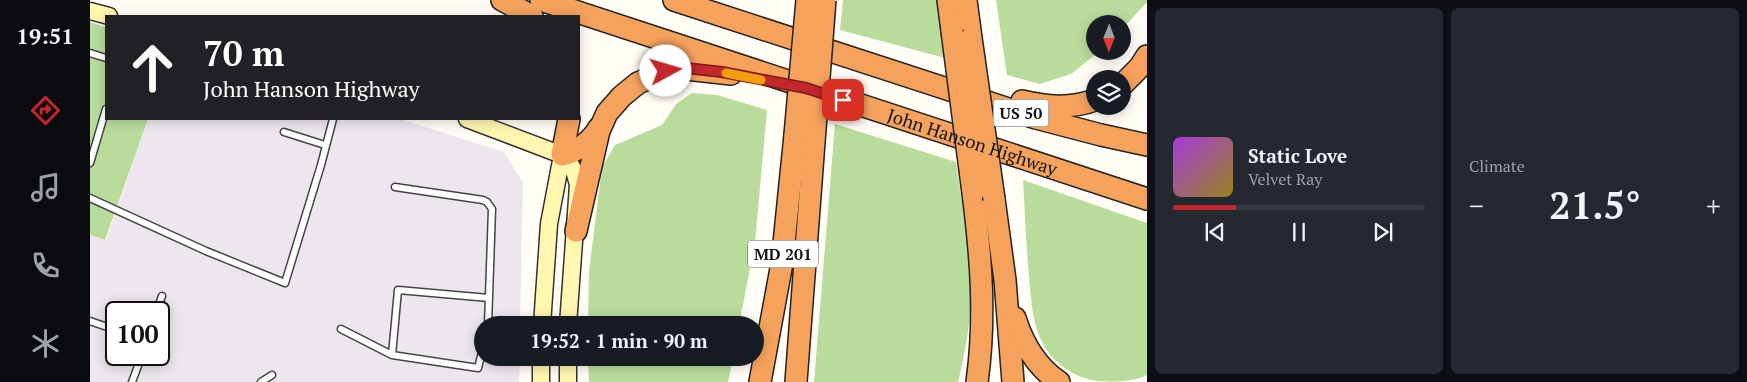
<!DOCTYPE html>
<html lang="en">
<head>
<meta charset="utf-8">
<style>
	:root { --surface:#171b24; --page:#242831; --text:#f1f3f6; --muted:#9ea1a6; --line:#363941; --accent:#c4262e }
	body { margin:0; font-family:"PT Serif",serif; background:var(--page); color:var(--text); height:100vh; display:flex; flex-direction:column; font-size:19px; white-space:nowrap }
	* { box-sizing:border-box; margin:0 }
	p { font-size:16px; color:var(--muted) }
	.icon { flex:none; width:28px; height:28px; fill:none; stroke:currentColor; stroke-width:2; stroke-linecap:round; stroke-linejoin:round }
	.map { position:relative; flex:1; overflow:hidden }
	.drawer { display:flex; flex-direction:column; gap:8px; padding:8px; background:#0d0f14; width:600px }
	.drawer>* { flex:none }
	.hud { position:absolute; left:15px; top:15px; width:475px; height:105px; border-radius:0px; box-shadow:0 2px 12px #0003; background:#202124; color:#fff; overflow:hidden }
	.needle { width:32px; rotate:181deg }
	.tools { position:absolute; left:996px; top:15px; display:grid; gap:10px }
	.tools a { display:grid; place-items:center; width:45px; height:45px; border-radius:50%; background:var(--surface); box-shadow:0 2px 12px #0003; font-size:25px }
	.speed { position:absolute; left:15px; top:301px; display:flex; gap:10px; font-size:25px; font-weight:700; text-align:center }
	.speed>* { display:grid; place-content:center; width:65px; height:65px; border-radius:50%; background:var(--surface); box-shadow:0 2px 12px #0003; line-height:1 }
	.speed .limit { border:2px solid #111; border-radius:8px; background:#fff; color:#111 }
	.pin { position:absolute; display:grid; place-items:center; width:42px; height:42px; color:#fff; margin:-21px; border-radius:10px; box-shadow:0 2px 8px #0006 }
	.me { position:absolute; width:55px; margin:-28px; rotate:84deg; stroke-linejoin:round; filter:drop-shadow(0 0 4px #0008) }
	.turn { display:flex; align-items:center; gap:18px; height:105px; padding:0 15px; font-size:22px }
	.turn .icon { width:65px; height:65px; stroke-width:2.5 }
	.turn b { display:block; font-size:35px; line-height:42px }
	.big { font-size:38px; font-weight:700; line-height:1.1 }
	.drawer .widget { flex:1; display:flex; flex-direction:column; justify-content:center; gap:8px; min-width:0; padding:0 18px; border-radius:8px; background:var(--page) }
	.song { display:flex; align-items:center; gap:15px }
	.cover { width:60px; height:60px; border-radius:8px; background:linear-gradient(135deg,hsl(280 70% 55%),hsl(50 70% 35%)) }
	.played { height:5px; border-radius:2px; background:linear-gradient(90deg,var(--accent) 25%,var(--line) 25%) }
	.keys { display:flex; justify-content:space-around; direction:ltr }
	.heat { display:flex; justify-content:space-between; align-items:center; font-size:28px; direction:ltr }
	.drawer .tiles { flex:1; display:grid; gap:8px; grid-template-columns:repeat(2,1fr) }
	.trip { position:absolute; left:384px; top:316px; width:290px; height:50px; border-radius:25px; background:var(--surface); box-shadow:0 2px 12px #0003; font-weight:700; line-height:50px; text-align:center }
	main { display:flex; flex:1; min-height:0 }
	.tabs { display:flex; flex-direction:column; width:90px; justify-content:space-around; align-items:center; background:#090b0e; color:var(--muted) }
	.tabs .icon { width:35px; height:35px }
	.tabs .selected { color:var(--accent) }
	.tabs b { font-size:22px; color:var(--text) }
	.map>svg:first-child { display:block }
</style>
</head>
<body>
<main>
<nav class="tabs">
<b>19:51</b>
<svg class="icon selected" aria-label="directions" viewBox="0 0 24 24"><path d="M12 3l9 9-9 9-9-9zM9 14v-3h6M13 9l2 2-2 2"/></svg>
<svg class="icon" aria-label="music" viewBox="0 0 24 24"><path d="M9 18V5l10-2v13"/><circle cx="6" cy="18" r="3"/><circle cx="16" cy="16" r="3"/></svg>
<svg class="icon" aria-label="phone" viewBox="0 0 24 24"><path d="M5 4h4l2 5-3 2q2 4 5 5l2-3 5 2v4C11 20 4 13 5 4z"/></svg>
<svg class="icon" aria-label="climate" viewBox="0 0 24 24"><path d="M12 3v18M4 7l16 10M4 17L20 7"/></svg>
</nav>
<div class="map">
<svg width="1057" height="382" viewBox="0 0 1057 382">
	<rect width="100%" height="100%" fill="#fffdf5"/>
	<path fill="#eee6ef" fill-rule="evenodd" d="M58,119H310L414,152L433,183L430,325H392V358H430L429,382H0V235L16,240ZM26,312H69V355H26Z"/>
	<path fill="#b9dc9c" d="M753,0H847L855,58L750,30Z
		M906,0H1057V2L1033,28L1032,24H1005V51H1010L981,74L950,84L917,75Z
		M0,22L16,27V119H58L15,240L0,235Z
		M602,93L627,95L677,110L665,243L649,325H498L499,272L512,167L525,145L572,125L586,104Z
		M745,124L866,162C872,205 880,248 881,291C881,321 875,354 868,382H724Z
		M933,180L1057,223V375C1043,382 1023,382 1008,381C986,379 963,363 953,344C942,323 941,299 939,276C936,244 935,212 933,180Z
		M498,358H643L638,382H499Z"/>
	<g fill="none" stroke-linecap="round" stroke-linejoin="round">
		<g stroke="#444" stroke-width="9">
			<path id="lane" d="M0,53L16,58
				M194,132L235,145
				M0,163L16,109
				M305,187L393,200L397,202L402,209L398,325
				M0,198L116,251L195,283L231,165L243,119
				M66,312L72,296
				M0,321L26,330
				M251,329L302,355L388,368L392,352
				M302,355L308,290L399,298
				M42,382L52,355
				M171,382L182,375"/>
		</g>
		<g stroke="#333" stroke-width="19">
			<path id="secondary" d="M0,11L19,16
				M377,119L472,155C482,163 485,172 488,185L478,325
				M452,325L459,224L472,155
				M451,358V382
				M478,358V382"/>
		</g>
		<g stroke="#222" stroke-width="24">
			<g id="highway">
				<path d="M412,0L442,16"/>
				<path id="s1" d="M451,0L1057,199"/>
				<path d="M584,0L946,118L1011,135L1057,145"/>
				<path d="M858,0L862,31"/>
				<path d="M876,0L881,38"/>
				<path d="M1032,85L1050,67L1057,56"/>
				<path d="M932,101C957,107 980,109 1005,100"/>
				<path d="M479,119L472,155C488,151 500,143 509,128"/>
				<path d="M883,193C891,257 896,318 887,382"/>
				<path d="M904,199L915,280L923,382"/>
				<path d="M486,231L509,131L517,113L532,96L548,83L576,71L596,69L641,74"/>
				<path d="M925,318C933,344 947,367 969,382"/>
				<path d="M670,382L692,263L705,135"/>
				<path d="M706,382L724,142"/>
			</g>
		</g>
		<use href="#lane" stroke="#fff" stroke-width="6"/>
		<use href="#secondary" stroke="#fff6b0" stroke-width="16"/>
		<use href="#highway" stroke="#f5a25d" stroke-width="21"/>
		<g stroke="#222" stroke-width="24" stroke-linecap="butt">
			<path id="highway-bridge" d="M862,31L883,193
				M881,38L904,199
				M705,135L717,0
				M724,142L735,0"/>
		</g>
		<use href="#highway-bridge" stroke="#f5a25d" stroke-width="21"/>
	</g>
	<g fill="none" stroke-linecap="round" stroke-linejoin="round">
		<g stroke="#7f191e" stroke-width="12">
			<path id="route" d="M576,71L596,68L632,72L716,88L753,100"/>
		</g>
		<use href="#route" stroke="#c4262e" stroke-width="9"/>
		<path stroke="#f59e0b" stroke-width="9" d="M636,73L671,80"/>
	</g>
	<g text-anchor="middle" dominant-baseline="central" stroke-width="5" stroke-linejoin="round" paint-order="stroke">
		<g fill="#fff" stroke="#585858" stroke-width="1">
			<rect x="903.5" y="99.5" width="55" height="27" rx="4"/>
			<rect x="658" y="240.5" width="70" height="27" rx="4"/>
		</g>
		<g font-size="16" font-weight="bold" fill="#111">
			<text x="931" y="113">US 50</text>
			<text x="693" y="254">MD 201</text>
		</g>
		<g font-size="18" fill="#111" stroke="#fff">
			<text stroke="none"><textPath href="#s1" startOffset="454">John Hanson Highway</textPath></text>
		</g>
	</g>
</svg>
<div class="tools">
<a><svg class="needle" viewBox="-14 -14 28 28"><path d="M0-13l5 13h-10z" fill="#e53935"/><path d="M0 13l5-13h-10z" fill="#9ea1a6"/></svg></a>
<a><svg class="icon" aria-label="layers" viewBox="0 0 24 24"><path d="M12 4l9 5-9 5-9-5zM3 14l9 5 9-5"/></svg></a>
</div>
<div class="speed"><div class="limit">100</div></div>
<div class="pin" style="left:753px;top:100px;background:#d93025"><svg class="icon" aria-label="arrive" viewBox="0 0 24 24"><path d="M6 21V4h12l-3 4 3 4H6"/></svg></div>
<svg class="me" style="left:576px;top:71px" viewBox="-20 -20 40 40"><circle r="19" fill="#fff"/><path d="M0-13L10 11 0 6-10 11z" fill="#c4262e"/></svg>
<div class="trip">19:52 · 1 min · 90 m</div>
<div class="hud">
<div class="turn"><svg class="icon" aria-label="ahead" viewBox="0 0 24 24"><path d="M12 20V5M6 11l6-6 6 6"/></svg><div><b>70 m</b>John Hanson Highway</div></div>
</div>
</div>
<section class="drawer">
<div class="tiles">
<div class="widget">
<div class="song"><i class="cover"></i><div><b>Static Love</b><p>Velvet Ray</p></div></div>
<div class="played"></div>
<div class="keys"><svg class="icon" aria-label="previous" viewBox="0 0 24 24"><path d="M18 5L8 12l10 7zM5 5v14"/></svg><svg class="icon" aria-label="pause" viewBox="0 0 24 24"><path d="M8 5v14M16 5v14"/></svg><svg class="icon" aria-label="next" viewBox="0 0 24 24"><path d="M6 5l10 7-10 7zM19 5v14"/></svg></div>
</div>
<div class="widget"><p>Climate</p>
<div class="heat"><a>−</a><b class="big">21.5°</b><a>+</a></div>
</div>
</div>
</section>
</main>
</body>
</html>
